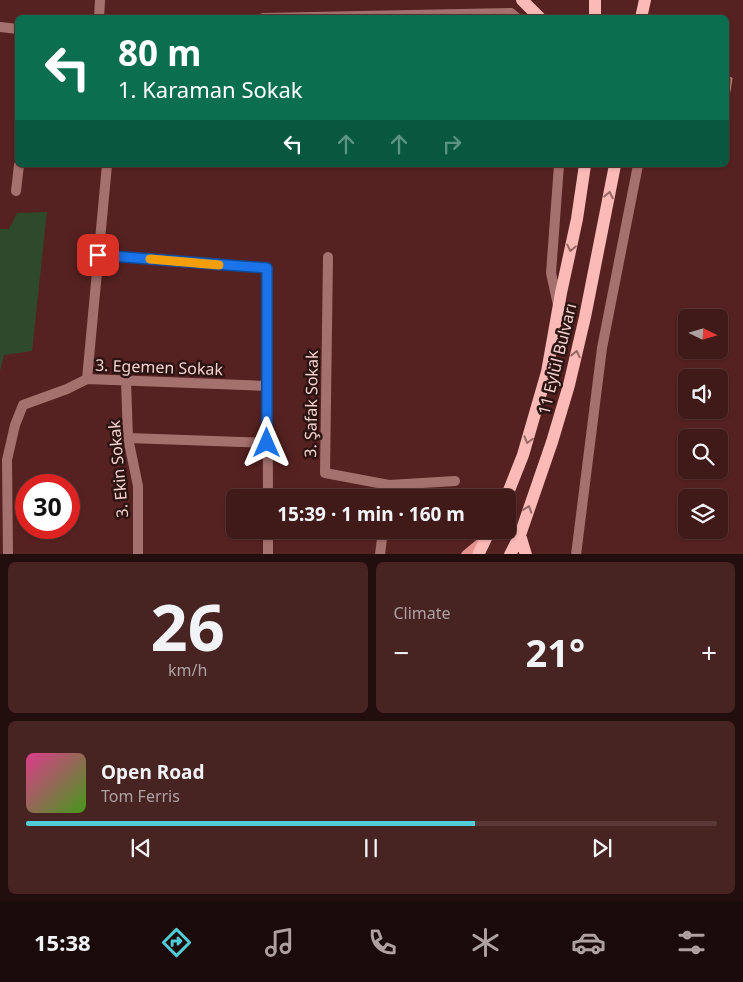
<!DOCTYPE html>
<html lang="en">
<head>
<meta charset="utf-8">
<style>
	:root { --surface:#401a19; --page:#472322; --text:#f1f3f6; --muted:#aea1a2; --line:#593838; --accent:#52ccd6 }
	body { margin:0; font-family:"Noto Sans",sans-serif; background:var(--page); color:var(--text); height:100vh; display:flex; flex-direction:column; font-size:19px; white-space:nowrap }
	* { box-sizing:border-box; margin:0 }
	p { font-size:16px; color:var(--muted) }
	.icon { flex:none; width:28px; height:28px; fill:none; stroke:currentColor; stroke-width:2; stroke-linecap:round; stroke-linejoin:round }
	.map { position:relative; height:554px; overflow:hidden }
	.drawer { display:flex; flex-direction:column; gap:8px; padding:8px; background:#230e0e; flex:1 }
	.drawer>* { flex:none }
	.guide { position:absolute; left:15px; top:15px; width:714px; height:152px; border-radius:8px; box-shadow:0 1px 4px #0004,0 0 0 1px var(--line); background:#0b6e4f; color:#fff; overflow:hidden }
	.needle { width:32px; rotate:95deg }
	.buttons { position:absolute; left:678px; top:309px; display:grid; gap:10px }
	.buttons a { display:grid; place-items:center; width:50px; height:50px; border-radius:8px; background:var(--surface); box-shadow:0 1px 4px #0004,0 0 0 1px var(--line); font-size:25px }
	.speed { position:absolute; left:15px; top:474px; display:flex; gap:10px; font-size:25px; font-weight:700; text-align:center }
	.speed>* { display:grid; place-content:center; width:65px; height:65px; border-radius:50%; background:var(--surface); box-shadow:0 1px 4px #0004,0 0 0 1px var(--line); line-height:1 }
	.speed .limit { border:8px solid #d22; background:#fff; color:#111 }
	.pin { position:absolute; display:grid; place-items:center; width:42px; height:42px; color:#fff; margin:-21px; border-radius:10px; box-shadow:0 2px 8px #0006 }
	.me { position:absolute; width:55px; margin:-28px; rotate:0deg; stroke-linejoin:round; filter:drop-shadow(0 0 4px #0008) }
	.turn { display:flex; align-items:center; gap:18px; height:105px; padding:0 20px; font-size:22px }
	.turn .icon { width:65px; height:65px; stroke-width:2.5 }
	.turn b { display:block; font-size:35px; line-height:42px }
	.lanes { display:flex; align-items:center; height:48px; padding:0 20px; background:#0003; justify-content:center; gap:25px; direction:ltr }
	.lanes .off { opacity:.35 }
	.big { font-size:38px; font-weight:700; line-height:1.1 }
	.drawer .card { flex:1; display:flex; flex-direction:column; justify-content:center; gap:8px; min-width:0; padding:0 18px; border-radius:8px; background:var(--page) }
	.drawer .dial { align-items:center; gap:0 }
	.dial b { font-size:65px; line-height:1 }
	.song { display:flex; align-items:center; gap:15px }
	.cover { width:60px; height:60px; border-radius:8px; background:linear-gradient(135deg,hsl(330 70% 55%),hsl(100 70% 35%)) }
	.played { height:5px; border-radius:2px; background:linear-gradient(90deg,var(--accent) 65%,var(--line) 65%) }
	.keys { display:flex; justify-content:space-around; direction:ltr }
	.heat { display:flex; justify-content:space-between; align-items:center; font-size:28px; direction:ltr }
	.drawer .tiles { flex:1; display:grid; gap:8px; grid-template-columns:1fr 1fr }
	.card:last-child { grid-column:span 2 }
	.trip { position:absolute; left:226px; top:489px; width:290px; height:50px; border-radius:8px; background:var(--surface); box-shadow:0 1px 4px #0004,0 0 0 1px var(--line); font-weight:700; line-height:50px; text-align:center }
	.tabs { display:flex; height:80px; justify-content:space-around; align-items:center; background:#1a0a0a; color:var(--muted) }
	.tabs .icon { width:35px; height:35px }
	.tabs .active { color:var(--accent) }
	.tabs b { font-size:22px; color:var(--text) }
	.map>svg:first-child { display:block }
</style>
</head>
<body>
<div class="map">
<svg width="743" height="555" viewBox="0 0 743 555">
	<rect width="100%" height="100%" fill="#552221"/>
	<path fill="#2e492c" d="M47,212L32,351L4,355L0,371V229H9L17,213Z"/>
	<path fill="#93583f" stroke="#d19880" d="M726,77L732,78L726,116Z"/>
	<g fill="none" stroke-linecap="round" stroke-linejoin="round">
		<path stroke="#a5716e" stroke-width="10" d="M99,18L100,0
			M263,18L511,13L517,18
			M0,27L18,29
			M16,191L19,165
			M98,255L267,268L268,498
			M328,257L325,473L389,485L388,498
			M558,305L551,273L559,165
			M87,379L107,165
			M126,381L128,438L138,486V555
			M128,438L267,443
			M389,485L455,481
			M268,530V555
			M8,555L7,460L15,425L23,405L67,389L87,379L267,386
			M380,555L383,530
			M576,555L602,348L638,165"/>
		<path stroke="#e5928e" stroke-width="10" d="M466,555L484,540"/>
		<path stroke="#fbbab6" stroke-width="12" d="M522,0L540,18
			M595,0V18
			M641,18L645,0
			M506,498L523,455L547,372L561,293L577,219L585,165
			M520,535L526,555
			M478,555L490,530
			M510,555L520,535L552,442L569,385L585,317L615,165"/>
	</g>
	<defs><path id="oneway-chevron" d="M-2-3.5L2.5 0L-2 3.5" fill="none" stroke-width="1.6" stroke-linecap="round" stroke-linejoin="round" transform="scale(1.25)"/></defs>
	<g stroke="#946764">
		<use href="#oneway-chevron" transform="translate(609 195) rotate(-79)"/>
		<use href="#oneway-chevron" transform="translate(571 248) rotate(102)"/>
		<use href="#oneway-chevron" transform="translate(576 354) rotate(-77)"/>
		<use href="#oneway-chevron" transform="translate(528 440) rotate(106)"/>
		<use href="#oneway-chevron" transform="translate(528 509) rotate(-71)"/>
	</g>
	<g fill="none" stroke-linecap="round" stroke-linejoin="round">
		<g stroke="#114b97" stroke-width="12">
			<path id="route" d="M98,255L267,268V443"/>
		</g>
		<use href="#route" stroke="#1a73e8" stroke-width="9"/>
		<path stroke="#f59e0b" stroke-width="9" d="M150,259L219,265"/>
	</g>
	<g text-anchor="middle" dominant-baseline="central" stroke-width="5" stroke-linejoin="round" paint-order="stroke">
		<g font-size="16" fill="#f4d2cf" stroke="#2c1413">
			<text transform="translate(557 359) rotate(-76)">11 Eylül Bulvarı</text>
			<text transform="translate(159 367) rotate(2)">3. Egemen Sokak</text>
			<text transform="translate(311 404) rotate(-89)">3. Şafak Sokak</text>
			<text transform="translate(118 469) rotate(-95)">3. Ekin Sokak</text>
		</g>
	</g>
</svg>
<div class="buttons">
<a><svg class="needle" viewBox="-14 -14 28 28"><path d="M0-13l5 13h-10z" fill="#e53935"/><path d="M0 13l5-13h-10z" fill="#aea1a2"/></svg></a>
<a><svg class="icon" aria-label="sound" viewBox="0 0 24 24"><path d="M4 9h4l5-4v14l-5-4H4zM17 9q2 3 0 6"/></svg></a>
<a><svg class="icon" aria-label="search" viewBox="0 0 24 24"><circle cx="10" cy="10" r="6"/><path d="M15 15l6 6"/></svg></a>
<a><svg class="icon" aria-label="layers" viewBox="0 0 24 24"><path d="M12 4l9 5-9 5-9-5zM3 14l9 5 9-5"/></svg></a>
</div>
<div class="speed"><div class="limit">30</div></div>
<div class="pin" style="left:98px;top:255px;background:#d93025"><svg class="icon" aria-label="arrive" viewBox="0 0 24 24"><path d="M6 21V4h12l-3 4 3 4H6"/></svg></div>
<svg class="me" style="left:267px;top:443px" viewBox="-20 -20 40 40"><path d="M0-17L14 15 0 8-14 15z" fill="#1a73e8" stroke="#fff" stroke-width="4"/></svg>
<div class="trip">15:39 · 1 min · 160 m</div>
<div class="guide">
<div class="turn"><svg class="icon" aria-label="left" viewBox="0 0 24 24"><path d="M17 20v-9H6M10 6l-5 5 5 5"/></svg><div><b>80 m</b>1. Karaman Sokak</div></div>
<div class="lanes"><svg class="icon" aria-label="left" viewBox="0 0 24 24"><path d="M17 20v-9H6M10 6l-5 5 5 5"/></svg><svg class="icon off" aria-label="ahead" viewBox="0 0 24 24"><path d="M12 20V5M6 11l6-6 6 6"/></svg><svg class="icon off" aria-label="ahead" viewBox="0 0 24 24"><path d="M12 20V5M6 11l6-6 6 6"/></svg><svg class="icon off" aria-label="right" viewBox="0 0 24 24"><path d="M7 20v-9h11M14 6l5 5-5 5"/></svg></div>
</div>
</div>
<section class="drawer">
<div class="tiles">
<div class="card dial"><b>26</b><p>km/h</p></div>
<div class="card"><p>Climate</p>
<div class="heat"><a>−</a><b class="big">21°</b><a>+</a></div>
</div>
<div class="card">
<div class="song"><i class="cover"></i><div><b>Open Road</b><p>Tom Ferris</p></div></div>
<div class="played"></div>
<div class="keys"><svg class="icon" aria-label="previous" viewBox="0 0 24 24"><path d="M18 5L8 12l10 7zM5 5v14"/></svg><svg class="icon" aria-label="pause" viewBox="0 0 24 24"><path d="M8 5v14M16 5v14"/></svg><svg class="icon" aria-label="next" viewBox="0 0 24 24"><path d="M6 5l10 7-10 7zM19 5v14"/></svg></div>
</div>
</div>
</section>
<nav class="tabs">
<b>15:38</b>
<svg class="icon active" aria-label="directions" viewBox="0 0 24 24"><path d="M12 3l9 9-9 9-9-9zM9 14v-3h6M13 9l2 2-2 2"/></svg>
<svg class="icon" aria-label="music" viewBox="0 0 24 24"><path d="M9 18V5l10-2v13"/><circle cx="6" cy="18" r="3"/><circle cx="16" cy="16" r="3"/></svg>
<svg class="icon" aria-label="phone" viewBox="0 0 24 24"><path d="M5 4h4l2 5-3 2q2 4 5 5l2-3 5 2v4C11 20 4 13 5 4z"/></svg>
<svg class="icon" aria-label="climate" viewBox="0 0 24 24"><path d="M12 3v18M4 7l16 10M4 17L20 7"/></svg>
<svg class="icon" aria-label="car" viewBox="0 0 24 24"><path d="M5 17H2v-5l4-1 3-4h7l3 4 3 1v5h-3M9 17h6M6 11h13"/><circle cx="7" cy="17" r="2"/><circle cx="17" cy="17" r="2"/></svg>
<svg class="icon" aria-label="filters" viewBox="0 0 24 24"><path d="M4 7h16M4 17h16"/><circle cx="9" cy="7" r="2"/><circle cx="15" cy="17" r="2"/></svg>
</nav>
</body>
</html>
